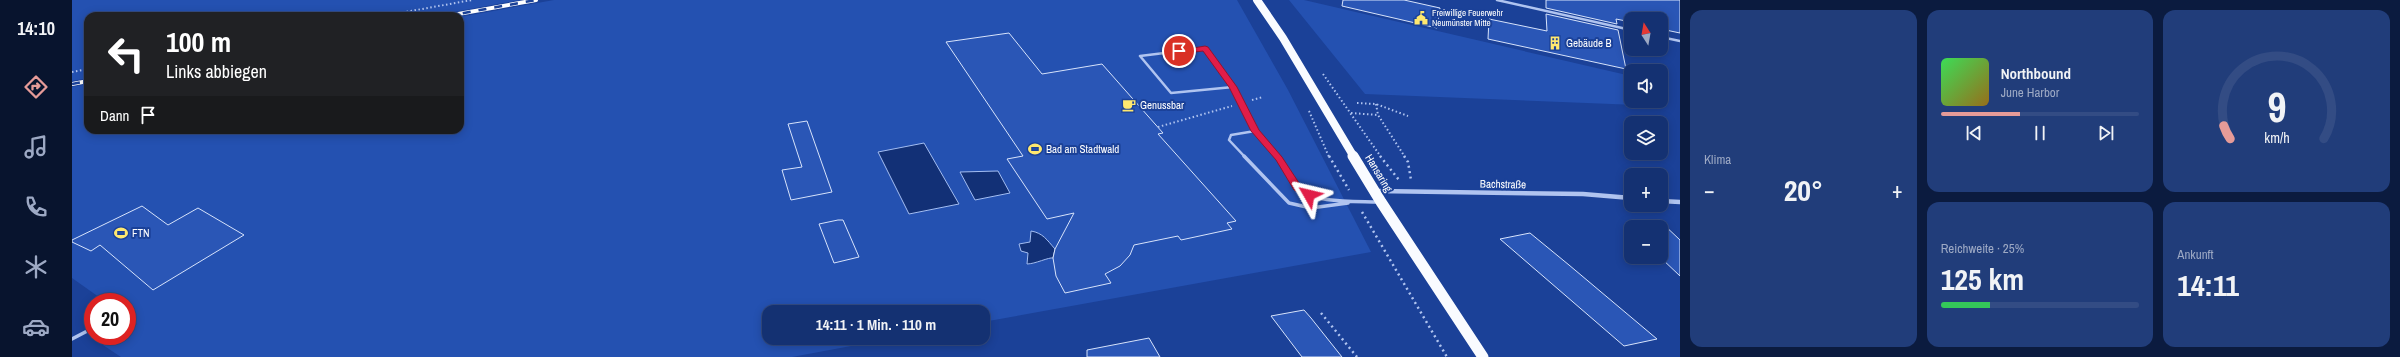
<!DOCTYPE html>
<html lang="de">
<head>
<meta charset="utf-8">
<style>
	:root { --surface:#143172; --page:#213d7a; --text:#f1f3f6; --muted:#9da9c4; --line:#334c84; --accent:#e69b98 }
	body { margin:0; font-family:"Archivo Narrow",sans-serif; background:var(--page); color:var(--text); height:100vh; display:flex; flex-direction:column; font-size:15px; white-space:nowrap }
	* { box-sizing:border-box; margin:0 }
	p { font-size:13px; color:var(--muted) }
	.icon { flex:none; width:22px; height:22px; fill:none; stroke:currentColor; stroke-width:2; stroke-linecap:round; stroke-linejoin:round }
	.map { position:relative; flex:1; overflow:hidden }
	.panel { display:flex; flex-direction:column; gap:10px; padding:10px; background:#0b1b3f; width:720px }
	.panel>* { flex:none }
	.hud { position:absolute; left:12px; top:12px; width:380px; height:122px; border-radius:12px; box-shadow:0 2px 10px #0003,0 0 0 1px var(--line); background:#202124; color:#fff; overflow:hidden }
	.needle { width:26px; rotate:349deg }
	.tools { position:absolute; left:1552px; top:12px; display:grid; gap:8px }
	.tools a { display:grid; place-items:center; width:44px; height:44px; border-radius:8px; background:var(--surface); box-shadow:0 2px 10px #0003,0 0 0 1px var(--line); font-size:20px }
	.speed { position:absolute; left:12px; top:293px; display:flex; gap:8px; font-size:20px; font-weight:700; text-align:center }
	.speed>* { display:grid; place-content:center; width:52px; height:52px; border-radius:50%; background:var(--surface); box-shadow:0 2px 10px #0003,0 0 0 1px var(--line); line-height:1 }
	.speed .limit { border:6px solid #d22; background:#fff; color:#111 }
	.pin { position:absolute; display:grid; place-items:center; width:34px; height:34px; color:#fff; margin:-17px; border:2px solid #fff; border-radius:50%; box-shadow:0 1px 4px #0007 }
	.me { position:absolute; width:44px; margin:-22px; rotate:307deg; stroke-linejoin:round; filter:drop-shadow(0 0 3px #0008) }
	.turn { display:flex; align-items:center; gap:14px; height:84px; padding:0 16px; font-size:18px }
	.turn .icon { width:52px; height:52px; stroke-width:2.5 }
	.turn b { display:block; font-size:28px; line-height:34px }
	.then { display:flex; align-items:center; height:38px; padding:0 16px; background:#0003; gap:8px; font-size:15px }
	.big { font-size:30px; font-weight:700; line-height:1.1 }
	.panel .widget { flex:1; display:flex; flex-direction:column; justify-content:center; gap:6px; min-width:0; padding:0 14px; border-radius:12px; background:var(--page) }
	.panel .dial { align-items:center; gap:0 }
	.dial svg { height:104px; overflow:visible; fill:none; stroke:var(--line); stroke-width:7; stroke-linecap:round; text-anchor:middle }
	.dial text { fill:var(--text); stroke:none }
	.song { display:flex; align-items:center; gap:12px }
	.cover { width:48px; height:48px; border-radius:6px; background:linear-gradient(135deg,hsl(130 70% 55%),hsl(40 70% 35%)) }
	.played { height:4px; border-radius:2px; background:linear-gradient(90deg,var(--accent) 40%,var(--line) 40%) }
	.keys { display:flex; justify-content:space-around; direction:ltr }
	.heat { display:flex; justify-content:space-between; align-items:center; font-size:22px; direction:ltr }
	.charge { height:6px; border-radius:3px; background:linear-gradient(90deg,#34c759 25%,var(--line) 0) }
	.panel .tiles { flex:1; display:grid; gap:10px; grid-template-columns:repeat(3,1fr) }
	.widget:first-child { grid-row:span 2 }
	.trip { position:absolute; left:690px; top:305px; width:228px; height:40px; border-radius:12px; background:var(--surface); box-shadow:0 2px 10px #0003,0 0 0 1px var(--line); font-weight:700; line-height:40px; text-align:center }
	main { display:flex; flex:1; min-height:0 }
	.tab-bar { display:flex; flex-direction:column; width:72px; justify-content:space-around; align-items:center; background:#08142e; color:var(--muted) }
	.tab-bar .icon { width:28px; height:28px }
	.tab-bar .selected { color:var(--accent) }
	.tab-bar b { font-size:18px; color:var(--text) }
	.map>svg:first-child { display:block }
</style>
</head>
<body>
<main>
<nav class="tab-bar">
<b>14:10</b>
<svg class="icon selected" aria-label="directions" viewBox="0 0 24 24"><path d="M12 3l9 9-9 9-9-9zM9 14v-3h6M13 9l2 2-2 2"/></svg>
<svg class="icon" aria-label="music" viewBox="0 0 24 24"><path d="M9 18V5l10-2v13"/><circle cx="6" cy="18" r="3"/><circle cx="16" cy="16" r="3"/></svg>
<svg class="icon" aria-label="phone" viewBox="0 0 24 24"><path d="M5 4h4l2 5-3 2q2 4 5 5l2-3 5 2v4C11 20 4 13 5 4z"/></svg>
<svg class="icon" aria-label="climate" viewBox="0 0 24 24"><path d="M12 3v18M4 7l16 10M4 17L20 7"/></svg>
<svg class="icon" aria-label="car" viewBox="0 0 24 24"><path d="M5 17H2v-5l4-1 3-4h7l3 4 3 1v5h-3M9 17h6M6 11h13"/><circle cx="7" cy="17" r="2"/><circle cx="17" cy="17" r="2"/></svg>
</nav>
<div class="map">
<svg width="1608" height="357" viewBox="0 0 1608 357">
	<rect width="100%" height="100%" fill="#1b4198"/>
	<path fill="#2451b1" d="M0,0H448L359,16H16V78L0,81Z
		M482,0H1165L1216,90L1299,252L911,322V312H697V338H822L720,357H49L31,345L46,336H55V330L65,324L55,317V302H34L0,278V87L16,84V130H388V17Z
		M1217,0H1232L1559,76V101H1588L1590,106L1293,94Z"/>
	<path fill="#123076" stroke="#a3bdf2" d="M852,143L887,204L837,214L806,152Z
		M926,171L938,193L903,200L888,172Z
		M959,231C971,233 975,240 983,249L981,258C977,257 963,264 955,264L956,253L949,251L947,244L958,242Z"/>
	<path fill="#2a56b6" stroke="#d7e3fb" d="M1271,0H1332L1368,8L1365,28L1270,6Z
		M1474,0H1608V33L1589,29V19H1559V22L1544,19L1545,24L1474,8Z
		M1474,14L1546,30L1554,69L1416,39L1417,19L1475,31Z
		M937,33L970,74L1030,64L1091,133L1086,134L1164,221L1155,223L1160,229L1109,240L1106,236L1062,245L1058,255L1048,266L1033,274L1039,283L993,293L984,276L981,258L983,249L1002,213L975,219L935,159L951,156L874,42Z
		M735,121L760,192L719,200L710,170L730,167L716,124Z
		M70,206L96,225L126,208L172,235L81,290L28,245L19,251L0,242V240Z
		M766,220H771L787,257L762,263L747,224Z
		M1589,222L1608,240V276L1589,258Z
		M1458,233L1497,265L1585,339L1552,346L1428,239Z
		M1232,310L1239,318L1270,357H1230L1199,316Z
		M1077,338L1088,357H1015V350Z"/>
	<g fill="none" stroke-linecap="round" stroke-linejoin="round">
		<path stroke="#b0c4f0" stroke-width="2" stroke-dasharray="1.5 2.5" stroke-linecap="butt" d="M311,16L400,0
			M0,72L16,69
			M1251,74L1309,157
			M1180,100L1191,97
			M1285,103L1304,104L1336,116
			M1304,104L1306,115L1333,157
			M1237,111L1257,157
			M1279,113L1306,115
			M1086,127L1160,106"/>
		<path stroke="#b0c4f0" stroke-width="2.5" stroke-dasharray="2 3.5" stroke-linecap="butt" d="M1257,156L1277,190
			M1308,156L1327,180
			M1332,156L1336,162L1339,180
			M1290,212L1375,357
			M1249,313L1285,357"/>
		<path stroke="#b0c4f0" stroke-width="2.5" d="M1425,0L1559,30
			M1589,37L1608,41
			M1133,48L1161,87L1099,93L1068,56Z
			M1161,87L1183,131L1205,157
			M1173,157L1157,140L1159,135L1183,131"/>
		<path stroke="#b0c4f0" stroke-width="3.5" d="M1172,156L1217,203L1239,208L1276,203
			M1204,156C1212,165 1216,178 1225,187C1239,204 1285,201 1306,202
			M0,339L21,328"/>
		<path stroke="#b0c4f0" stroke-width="4.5" d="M1305,191L1511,194L1559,198
			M1589,201L1608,202"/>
		<path stroke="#f9fbff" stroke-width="8" d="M1185,0L1211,38L1282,157"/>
		<path stroke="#f9fbff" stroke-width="11" d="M1281,156L1309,202L1411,357"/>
		<g stroke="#fff" stroke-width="4">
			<path id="rail" d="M375,16L464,0
				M0,84L16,81"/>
		</g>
		<use href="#rail" stroke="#1b4198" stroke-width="2.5" stroke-dasharray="8" stroke-linecap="butt"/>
	</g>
	<path fill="#e11d48" stroke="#92132f" d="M1133,46L1136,47L1165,87L1187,130L1210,157L1229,186L1240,193V197H1234L1222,190L1204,160L1179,131L1157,87L1131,51L1107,54L1104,51Z"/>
	<defs>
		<g id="civic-bare" transform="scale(1.08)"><path d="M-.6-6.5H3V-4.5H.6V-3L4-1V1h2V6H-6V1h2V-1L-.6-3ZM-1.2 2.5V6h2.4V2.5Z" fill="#ffe86f" stroke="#1b4198" stroke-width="2.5" paint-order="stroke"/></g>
		<g id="building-bare" transform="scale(1.08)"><path d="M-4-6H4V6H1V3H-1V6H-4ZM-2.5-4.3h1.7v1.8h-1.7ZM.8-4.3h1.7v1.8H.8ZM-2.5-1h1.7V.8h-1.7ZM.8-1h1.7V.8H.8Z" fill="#ffe86f" stroke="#1b4198" stroke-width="2.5" paint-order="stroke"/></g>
		<g id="cafe-bare" transform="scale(1.08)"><path d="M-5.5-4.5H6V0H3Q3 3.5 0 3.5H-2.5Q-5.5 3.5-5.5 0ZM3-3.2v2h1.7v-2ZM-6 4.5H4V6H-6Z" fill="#ffe86f" stroke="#1b4198" stroke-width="2.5" paint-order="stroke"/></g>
		<g id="stadium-bare" transform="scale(1.08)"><path d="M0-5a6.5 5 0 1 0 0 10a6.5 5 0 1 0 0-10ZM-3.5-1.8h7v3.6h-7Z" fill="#ffe86f" stroke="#1b4198" stroke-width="2.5" paint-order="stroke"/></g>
	</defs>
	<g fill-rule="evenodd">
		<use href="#civic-bare" x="1349" y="18"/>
		<use href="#building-bare" x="1483" y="43"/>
		<use href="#cafe-bare" x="1057" y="105"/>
		<use href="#stadium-bare" x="963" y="149"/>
		<use href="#stadium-bare" x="49" y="233"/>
	</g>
	<g text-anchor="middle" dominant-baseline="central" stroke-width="4" stroke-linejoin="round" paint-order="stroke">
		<g font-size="9" fill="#fff" stroke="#1b4198" text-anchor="start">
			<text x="1360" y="13">Freiwillige Feuerwehr<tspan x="1360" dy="10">Neumünster Mitte</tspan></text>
		</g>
		<g font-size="11" fill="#fff" stroke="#1b4198" text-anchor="start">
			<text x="1494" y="43">Gebäude B</text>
			<text x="1068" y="105">Genussbar</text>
			<text x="974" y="149">Bad am Stadtwald</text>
			<text x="60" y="233">FTN</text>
		</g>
		<g font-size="11" fill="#fff" stroke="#1b4198">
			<text transform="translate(1307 173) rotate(59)">Hansaring</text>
			<text transform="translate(1431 184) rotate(1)">Bachstraße</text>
		</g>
	</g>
</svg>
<div class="tools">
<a><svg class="needle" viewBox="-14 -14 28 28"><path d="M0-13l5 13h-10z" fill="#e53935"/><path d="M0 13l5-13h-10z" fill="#9da9c4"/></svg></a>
<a><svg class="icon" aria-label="sound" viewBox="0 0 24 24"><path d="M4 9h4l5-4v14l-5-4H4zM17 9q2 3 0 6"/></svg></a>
<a><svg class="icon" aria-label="layers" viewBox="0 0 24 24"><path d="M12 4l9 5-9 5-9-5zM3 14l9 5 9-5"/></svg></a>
<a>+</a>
<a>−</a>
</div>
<div class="speed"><div class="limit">20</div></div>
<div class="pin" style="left:1107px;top:51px;background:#d93025"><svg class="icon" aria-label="arrive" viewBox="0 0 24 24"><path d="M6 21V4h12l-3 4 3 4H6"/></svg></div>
<svg class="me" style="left:1237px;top:195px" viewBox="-20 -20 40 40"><path d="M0-17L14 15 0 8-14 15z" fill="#e11d48" stroke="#fff" stroke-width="4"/></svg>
<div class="trip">14:11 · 1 Min. · 110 m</div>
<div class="hud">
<div class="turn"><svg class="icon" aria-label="left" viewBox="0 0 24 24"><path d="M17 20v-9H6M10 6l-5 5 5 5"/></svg><div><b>100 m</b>Links abbiegen</div></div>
<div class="then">Dann<svg class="icon" aria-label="arrive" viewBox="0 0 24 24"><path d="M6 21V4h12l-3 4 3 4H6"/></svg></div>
</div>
</div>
<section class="panel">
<div class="tiles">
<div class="widget"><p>Klima</p>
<div class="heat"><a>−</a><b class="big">20°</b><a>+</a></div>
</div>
<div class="widget">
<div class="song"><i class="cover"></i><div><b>Northbound</b><p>June Harbor</p></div></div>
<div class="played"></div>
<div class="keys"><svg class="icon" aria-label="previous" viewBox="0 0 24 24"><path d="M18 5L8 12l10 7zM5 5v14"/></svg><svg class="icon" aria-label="pause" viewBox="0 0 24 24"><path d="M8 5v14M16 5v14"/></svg><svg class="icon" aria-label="next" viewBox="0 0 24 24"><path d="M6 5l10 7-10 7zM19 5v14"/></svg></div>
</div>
<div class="widget dial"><svg viewBox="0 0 100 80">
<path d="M14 69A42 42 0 1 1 86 69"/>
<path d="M14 69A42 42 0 0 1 9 59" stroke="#e69b98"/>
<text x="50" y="56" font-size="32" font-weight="700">9</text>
<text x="50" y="72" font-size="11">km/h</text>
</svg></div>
<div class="widget"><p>Reichweite · 25%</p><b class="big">125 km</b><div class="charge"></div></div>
<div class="widget"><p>Ankunft</p><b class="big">14:11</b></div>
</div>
</section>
</main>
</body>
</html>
